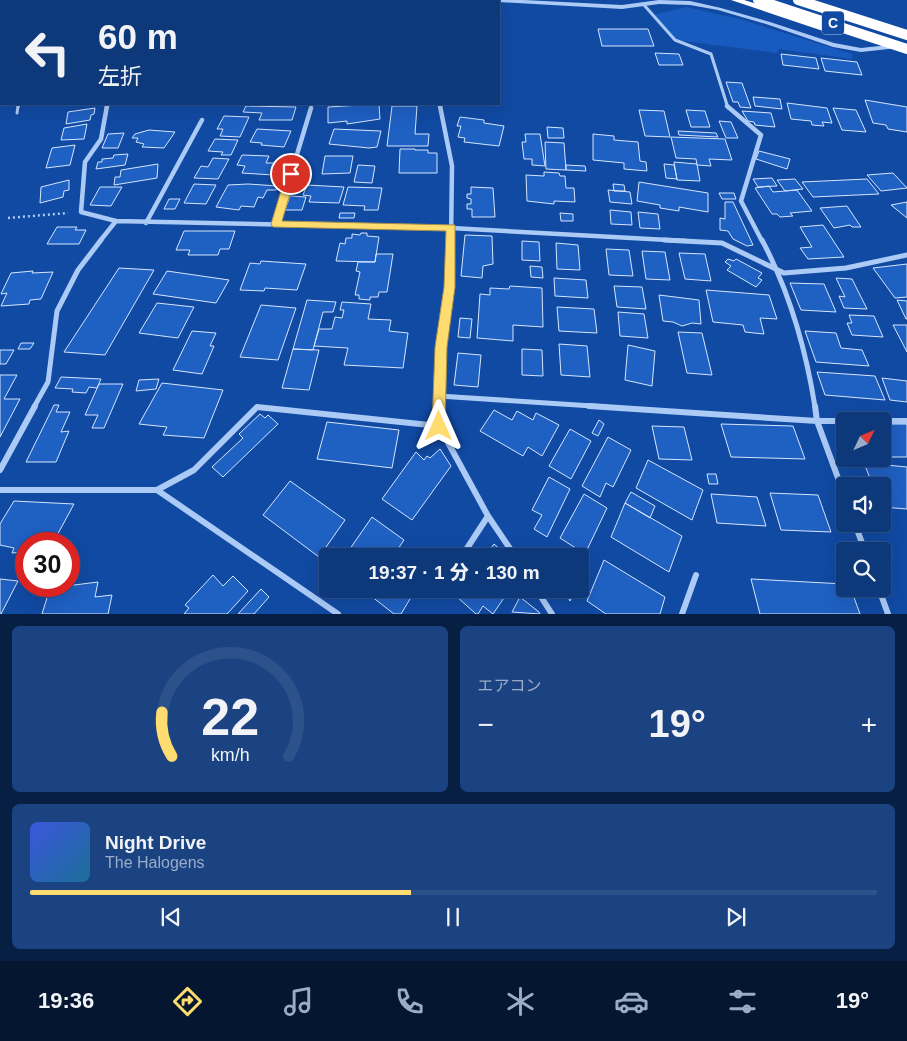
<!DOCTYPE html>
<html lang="ja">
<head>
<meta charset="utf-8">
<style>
	:root { --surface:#0d387a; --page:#1b4381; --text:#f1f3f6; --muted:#9aacc7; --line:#2d528b; --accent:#ffdc70 }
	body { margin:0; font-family:Arial,"Noto Sans JP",sans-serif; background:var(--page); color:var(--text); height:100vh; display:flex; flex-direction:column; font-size:19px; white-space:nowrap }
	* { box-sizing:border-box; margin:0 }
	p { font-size:16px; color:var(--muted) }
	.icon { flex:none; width:28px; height:28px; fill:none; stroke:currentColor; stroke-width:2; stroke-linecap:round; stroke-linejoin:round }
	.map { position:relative; height:614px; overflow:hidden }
	.panel { display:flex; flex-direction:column; gap:12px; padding:12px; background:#071f43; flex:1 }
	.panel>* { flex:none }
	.guide { position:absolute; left:0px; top:0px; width:500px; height:105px; box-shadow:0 5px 20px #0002,0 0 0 1px var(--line); background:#0d387a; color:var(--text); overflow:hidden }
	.needle { width:32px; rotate:46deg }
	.buttons { position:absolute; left:836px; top:412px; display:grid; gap:10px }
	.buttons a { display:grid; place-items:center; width:55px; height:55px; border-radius:5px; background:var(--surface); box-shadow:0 5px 20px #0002,0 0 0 1px var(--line); font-size:25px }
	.speed { position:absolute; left:15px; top:532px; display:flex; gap:10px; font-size:25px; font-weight:700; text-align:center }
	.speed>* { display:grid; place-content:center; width:65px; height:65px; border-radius:50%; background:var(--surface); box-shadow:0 5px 20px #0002,0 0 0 1px var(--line); line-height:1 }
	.speed .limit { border:8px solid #d22; background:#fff; color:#111 }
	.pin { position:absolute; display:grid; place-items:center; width:42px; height:42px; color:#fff; margin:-21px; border:2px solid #fff; border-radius:50%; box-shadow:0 1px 5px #0007 }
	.me { position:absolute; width:55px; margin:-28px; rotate:0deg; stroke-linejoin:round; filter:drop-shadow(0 0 4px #0008) }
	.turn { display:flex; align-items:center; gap:18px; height:105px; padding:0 15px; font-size:22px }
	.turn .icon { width:65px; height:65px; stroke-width:2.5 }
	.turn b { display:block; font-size:35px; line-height:42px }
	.big { font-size:38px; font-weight:800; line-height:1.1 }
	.panel .widget { flex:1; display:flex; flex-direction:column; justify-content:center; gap:8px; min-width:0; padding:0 18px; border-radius:8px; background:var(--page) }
	.panel .dial { align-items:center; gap:0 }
	.dial svg { height:130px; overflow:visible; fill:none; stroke:var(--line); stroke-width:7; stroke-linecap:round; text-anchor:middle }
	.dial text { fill:var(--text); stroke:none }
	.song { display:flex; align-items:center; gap:15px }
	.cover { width:60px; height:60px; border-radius:8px; background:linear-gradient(135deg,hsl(230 70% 55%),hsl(200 70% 35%)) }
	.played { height:5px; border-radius:2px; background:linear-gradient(90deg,var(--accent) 45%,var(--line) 45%) }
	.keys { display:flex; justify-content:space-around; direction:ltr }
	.heat { display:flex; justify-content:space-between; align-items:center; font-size:28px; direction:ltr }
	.panel .tiles { flex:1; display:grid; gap:12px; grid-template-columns:1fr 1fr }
	.widget:last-child { grid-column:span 2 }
	.trip { position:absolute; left:319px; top:548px; width:270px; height:50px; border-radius:5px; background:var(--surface); box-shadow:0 5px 20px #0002,0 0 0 1px var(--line); font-weight:800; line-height:50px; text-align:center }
	.tab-bar { display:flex; height:80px; justify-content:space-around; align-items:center; background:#051631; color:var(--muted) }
	.tab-bar .icon { width:35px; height:35px }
	.tab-bar .selected { color:var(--accent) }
	.tab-bar b { font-size:22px; color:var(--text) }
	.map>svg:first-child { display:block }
</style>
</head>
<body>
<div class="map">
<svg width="907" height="614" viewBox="0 0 907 614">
	<rect width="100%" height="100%" fill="#114aa3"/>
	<path fill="#185bbe" d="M686,7L740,19L852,54V59L779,49L777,53L675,40L653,15Z"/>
	<path fill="#1f60c3" stroke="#d5e6fe" d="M598,29H648L654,46H602Z
		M655,53L679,54L683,65H659Z
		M781,54L816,58L819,69L783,65Z
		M821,58L857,62L862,75L825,71Z
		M726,82L742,83L751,108L740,107L738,102H733Z
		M753,97L780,99L782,109L755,106Z
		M865,100L907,107V132L888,129L886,125L873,123Z
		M787,103L827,108L832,123L822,122L824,126L812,125L811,121L791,119Z
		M379,104L380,119L347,124V121L328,123V107Z
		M246,106L296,107L292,120H259L262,113L243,112Z
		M392,106H417L415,134H429L428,146H387Z
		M95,108L94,114L91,115L90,120L66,124L68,112Z
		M833,108L856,110L866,132L842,130Z
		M639,110L664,111L670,137L645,136Z
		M686,110L705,111L710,127H691Z
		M742,111L771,113L775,127L755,125L754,122L748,121Z
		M224,116L249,117L240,137L220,136L223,129H217Z
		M460,117L484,120V123L504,126L499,146L464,142L465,138L458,137L461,126H457Z
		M719,121L731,122L738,138H726Z
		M87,124L84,139L61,140L64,128Z
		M547,127L563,128L564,138H548Z
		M257,129L291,131L284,147L261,145L262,143L250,142Z
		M334,129L381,131L377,147L369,148L329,144Z
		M149,130L175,132L164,148L142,147L144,144L136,142L138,138H132L135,134Z
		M678,131L716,133L718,137L679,135Z
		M124,133L118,148H102L108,134Z
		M525,134H540L545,166L532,165V159H524L522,142H526Z
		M593,134L614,136V140L638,142L640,161L646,162L647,171L624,169V163L593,160Z
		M671,137L725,139L732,160L709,159L711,166L697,165L696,159L676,158Z
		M215,139L238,140L231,155H221L223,152L208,151Z
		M545,142L564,143L566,170L546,169Z
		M75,145L70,165L46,168L52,148Z
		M400,149H415V150H428V153H437V173H399Z
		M759,151L790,159L787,169L756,159Z
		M128,154L125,165L96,169L98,162H102V159L113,158L114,155Z
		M242,155L269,156L266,163H277L273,175L242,173L245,166L237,165Z
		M325,156H353L350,173L322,174Z
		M213,158L229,159L218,179L194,178L201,166L208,167Z
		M674,162L697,164L700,181L677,180Z
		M158,164L157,178L114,185L115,177H120L121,170Z
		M664,164L674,165L677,179L666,178Z
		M358,165L375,166L372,183L354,182Z
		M566,165L585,166L586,171L566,170Z
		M544,172L559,173L560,176H565L566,188H574L575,202L554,201V204L527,201L526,175L544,176Z
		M893,173L907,188L881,191L867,175Z
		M772,178L777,186L758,187L753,179Z
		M795,179L803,189L785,191L777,180Z
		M867,179L879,194L813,197L802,182Z
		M69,180V190L64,191L63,197L40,203L41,187Z
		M639,182L708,193V212L679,207V211L660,208V205L637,201Z
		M194,184L216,185L206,204L184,203Z
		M248,184L278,186L276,190H267L263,198L258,197L254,207L241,206L239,210L216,207L228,185Z
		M613,184L624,185L625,191H614Z
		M307,185L344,187L339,203L309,202L311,196L303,195Z
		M769,186L773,192L797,190L812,211L790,213L793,216L780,217L777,214H772L755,188Z
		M100,187H122L111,206L90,205Z
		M348,187L382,188L378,210H364L365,206L343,205Z
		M471,187L493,188L495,217H472V209H467V204H471V199L467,198V194H471Z
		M608,190L630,192L632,204L610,202Z
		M719,193H734L736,199H722Z
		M290,196L306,197L302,210H285Z
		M169,199H180L175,209H164Z
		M725,202H733L753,245L747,246L733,239L728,231L720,230V218L725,219Z
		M907,202V218L891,205Z
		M847,206L861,227H852L850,225L834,228L820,208Z
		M610,210L631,212L632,225L611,224Z
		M638,212L658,214L660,229L640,228Z
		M340,213H355L354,218H339Z
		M560,213L573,214V221H561Z
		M823,225L844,257L808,259L800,248L812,247L800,227Z
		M57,227H77L75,230H86L79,244H47Z
		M184,231H235L229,249H220L218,255H188L190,250H176Z
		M361,233H367V236L379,237L375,262L336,261L340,243L345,244L346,238H352V234L360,235Z
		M465,235L492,236L493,264L483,266L482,278L461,276Z
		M522,241L539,242L540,261L522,260Z
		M556,243L578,245L580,270L557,269Z
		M606,249L629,250L633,276L609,275Z
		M642,251L665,252L670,280L646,279Z
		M679,253L705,254L711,281L685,279Z
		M376,254H393L387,292H379L378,297H370V300L359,299V295H355L360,272L356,271L358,262H375Z
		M728,259L734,261L736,259L762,273L758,278L762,280L756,287L727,270L731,266L725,262Z
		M261,261L306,264L297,290L265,288L264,291L240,290L250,263L260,264Z
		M907,264V297L895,298L873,268Z
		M530,266L542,267L543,278L531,277Z
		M119,268L154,270L105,355L64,352Z
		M33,271L32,273L53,272L41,299L30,300L29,304L1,306L7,293L1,294L11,273Z
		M167,271L229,280L216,303L153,294Z
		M554,278L586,280L588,298L555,296Z
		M836,278L852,279L867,309L844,308L839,296L845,297Z
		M790,283L824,284L836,312L801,310Z
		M510,286L542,288L543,327L513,325V341L477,338L480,294L490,295V288L509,289Z
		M614,286L642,287L646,309L617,307Z
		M706,290L769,295L777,319L760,318L764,334L745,332L743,325L713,322Z
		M659,295L699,300L701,324L692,323L682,326L673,322L663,321Z
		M307,300L336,302L333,312H323L313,350L293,349Z
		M897,300L907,301V319H906Z
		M342,302L371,304L368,319L391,320L389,331L408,333L403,368L344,365L348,348L314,346L319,329H332L335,317L342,318L344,310H340Z
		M157,303L194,307L178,338L139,333Z
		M261,305L296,308L278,360L240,357Z
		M557,307L594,309L597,333L559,331Z
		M618,312L644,314L648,338L620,336Z
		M849,315L874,316L883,337L852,335L847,323H852Z
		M460,318L472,319L470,338L458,337Z
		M893,325H907V352Z
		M192,331L216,333L210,346H214L202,374L173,370Z
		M805,331L836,333L841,348L862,350L869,366L816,362Z
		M678,332L702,333L712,375L687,373Z
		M21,343H34L30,349H18Z
		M559,344L587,346L590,377L561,375Z
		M628,345L655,351L652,386L625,380Z
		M293,349L319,350L309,390L282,388Z
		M522,349L542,350L543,376L522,375Z
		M0,350H14L6,364H0Z
		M458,353L481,355L478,387L454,385Z
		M817,372L875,376L885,400L825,395Z
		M0,375H17L4,399H20L0,437Z
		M61,377L101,379L97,388L89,387L86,393L72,392L73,389L55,388Z
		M882,378L907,381V402L890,400Z
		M159,379L156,389L136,391L139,380Z
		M162,383L223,390L204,438L163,435L167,427L139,424Z
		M99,384H123L104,428H92L98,415H85Z
		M54,405H59L56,412H70L61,432L69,431L56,462H26Z
		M494,410L512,420L517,411L533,420L536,413L559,425L542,456L528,447L523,456L480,431Z
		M260,414L265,418L268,415L278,424L223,477L212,467L243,438L239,434Z
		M599,420L604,424L598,436L592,433Z
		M327,422L399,430L392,468L317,459Z
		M721,424L793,426L805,459L731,457Z
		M882,424H907V457H882Z
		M652,426L684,427L692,460L659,459Z
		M570,429L591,441L571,479L549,466Z
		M608,437L631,450L613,487L606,483L600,497L582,486Z
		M440,449L451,466L412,520L382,499L416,452L424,460L427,456L430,458Z
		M648,460L703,490L692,520L636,488Z
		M864,463L907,467V509L882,507V486H873Z
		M707,474H716L718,484H709Z
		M549,477L570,489L547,537L534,529L542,515L532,510Z
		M290,481L345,520L319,557L263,515Z
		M631,492L655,506L650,518L625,503Z
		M770,493L818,495L831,532L781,530Z
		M584,494L607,508L585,554L560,538Z
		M711,494L757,497L766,526L717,523Z
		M14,501L74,504L54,541H49L48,544H26V552L12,553L14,548L0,545V524Z
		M625,503L682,536L669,572L611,537Z
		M372,517L404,540L396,552L402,556H345Z
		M494,544L503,552L500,555L502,556H485Z
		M604,560L665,597L660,614H606L587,601Z
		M213,575L223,586L233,576L248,591L227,614H184L189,608L185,605Z
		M0,579L18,581L1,614H0Z
		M751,579L845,584V589H851L860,614H760Z
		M98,582L95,597L112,595L108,614H42L50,588Z
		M261,589L269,597L254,614H238Z
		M362,589H416L401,614H394Z
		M461,589H510L493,614L483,606L478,614H476L456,596Z
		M563,589H575L570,601Z
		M520,597L539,612L540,614L512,612Z"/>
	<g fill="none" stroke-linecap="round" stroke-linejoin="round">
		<path stroke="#abcaf6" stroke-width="2" stroke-dasharray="2 2.5" stroke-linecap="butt" d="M278,0L283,1"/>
		<path stroke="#abcaf6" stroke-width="2.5" stroke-dasharray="2 3" stroke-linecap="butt" d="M8,218L68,213"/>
		<path stroke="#abcaf6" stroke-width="2.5" d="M18,108L19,104"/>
		<path stroke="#abcaf6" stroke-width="3" d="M17,113L18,106"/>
		<path stroke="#abcaf6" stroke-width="3" d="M644,5L675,40L711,54L728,108
			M440,104L441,108
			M106,108L107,104"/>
		<path stroke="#abcaf6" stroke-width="4.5" d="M107,106L101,139L85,162L81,212L116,221L451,228L686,241
			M440,106L452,166L451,241
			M727,106L761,135L741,201L762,241
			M146,223L202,120
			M276,224L311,108
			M100,241L116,221"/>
		<path stroke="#abcaf6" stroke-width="5" d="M664,240L722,243L784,273L846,268L907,255
			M762,240C789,291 806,350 815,407
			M439,396L608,407
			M34,407L48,382L57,311L78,270L101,240
			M439,407L441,347L450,287L451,240"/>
		<path stroke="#abcaf6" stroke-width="6" d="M440,406L439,426L488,516L515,556
			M589,406L817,421H907
			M815,406L817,421L845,497
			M0,470L35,406
			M0,490H157L338,614
			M157,490L194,470L257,407L439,426
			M855,524L865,551
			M462,556L488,516
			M536,589L552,614
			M879,589L888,614
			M682,614L696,575"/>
		<path fill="#abcaf6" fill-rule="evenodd" d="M493,0H524L622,5L659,0L690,1L721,8L770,22L834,43L861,48L898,44L901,46L898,48L861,52L833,47L766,24L718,10L690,5L659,4L622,9L499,2Z"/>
		<path fill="#fff" fill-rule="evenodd" d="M731,0H744L824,25L846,26L851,29L846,32L823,31Z"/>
		<path stroke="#fff" stroke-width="10" d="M758,0L907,49
			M798,0L907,35"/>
	</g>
	<path fill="#ffdc70" stroke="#a68f49" d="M291,171L296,174L282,221L455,225V287L447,347L445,426L443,430L439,432L434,430L432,426L435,347L444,287L446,231L273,227L271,224L286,174Z"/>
	<g text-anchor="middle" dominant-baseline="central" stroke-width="5" stroke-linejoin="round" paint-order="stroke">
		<rect fill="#114aa3" stroke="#b8c9e3" stroke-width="1" x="822" y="11.5" width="22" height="23" rx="4"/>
		<g font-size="14" font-weight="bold" fill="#fff">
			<text x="833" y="23">C</text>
		</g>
	</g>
</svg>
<div class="buttons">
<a><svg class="needle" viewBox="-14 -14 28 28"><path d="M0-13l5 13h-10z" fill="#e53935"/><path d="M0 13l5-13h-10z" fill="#9aacc7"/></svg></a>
<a><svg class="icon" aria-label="sound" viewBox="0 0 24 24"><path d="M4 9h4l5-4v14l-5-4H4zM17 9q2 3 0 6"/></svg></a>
<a><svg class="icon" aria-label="search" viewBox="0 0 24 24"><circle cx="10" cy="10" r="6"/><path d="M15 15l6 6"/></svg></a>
</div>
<div class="speed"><div class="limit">30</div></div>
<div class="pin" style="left:291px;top:174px;background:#d93025"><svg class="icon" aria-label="arrive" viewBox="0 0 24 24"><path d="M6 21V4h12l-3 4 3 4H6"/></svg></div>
<svg class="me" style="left:439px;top:426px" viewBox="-20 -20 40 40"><path d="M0-17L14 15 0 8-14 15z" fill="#ffdc70" stroke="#fff" stroke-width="4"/></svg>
<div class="trip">19:37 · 1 分 · 130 m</div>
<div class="guide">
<div class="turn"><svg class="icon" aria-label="left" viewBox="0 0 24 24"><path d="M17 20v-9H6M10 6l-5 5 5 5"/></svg><div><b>60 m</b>左折</div></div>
</div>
</div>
<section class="panel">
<div class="tiles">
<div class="widget dial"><svg viewBox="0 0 100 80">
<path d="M14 69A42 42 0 1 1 86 69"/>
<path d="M14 69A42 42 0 0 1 8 42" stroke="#ffdc70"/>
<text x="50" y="56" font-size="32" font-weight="700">22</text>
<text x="50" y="72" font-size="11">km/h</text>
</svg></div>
<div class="widget"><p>エアコン</p>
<div class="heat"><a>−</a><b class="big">19°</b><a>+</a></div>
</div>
<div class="widget">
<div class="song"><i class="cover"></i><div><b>Night Drive</b><p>The Halogens</p></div></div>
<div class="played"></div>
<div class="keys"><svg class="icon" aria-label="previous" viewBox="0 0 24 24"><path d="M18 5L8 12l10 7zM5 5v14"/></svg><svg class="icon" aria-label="pause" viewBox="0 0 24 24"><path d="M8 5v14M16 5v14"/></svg><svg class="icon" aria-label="next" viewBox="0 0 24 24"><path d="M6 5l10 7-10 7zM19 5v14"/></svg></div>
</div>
</div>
</section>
<nav class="tab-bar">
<b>19:36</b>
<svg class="icon selected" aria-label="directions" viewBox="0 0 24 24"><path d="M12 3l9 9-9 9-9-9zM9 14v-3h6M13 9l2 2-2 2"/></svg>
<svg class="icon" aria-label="music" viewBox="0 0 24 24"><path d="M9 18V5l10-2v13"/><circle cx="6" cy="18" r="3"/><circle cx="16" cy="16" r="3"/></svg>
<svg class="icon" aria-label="phone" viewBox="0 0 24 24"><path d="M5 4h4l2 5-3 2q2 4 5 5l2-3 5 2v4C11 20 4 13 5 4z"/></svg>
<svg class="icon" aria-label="climate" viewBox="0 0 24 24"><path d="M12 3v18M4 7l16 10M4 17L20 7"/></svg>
<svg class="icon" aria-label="car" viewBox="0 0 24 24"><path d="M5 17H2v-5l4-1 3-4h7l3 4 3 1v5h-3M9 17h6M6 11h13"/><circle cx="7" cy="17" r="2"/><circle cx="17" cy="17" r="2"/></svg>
<svg class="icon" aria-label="filters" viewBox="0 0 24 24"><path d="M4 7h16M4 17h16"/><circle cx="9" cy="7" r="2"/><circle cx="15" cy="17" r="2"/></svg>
<b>19°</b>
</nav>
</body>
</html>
